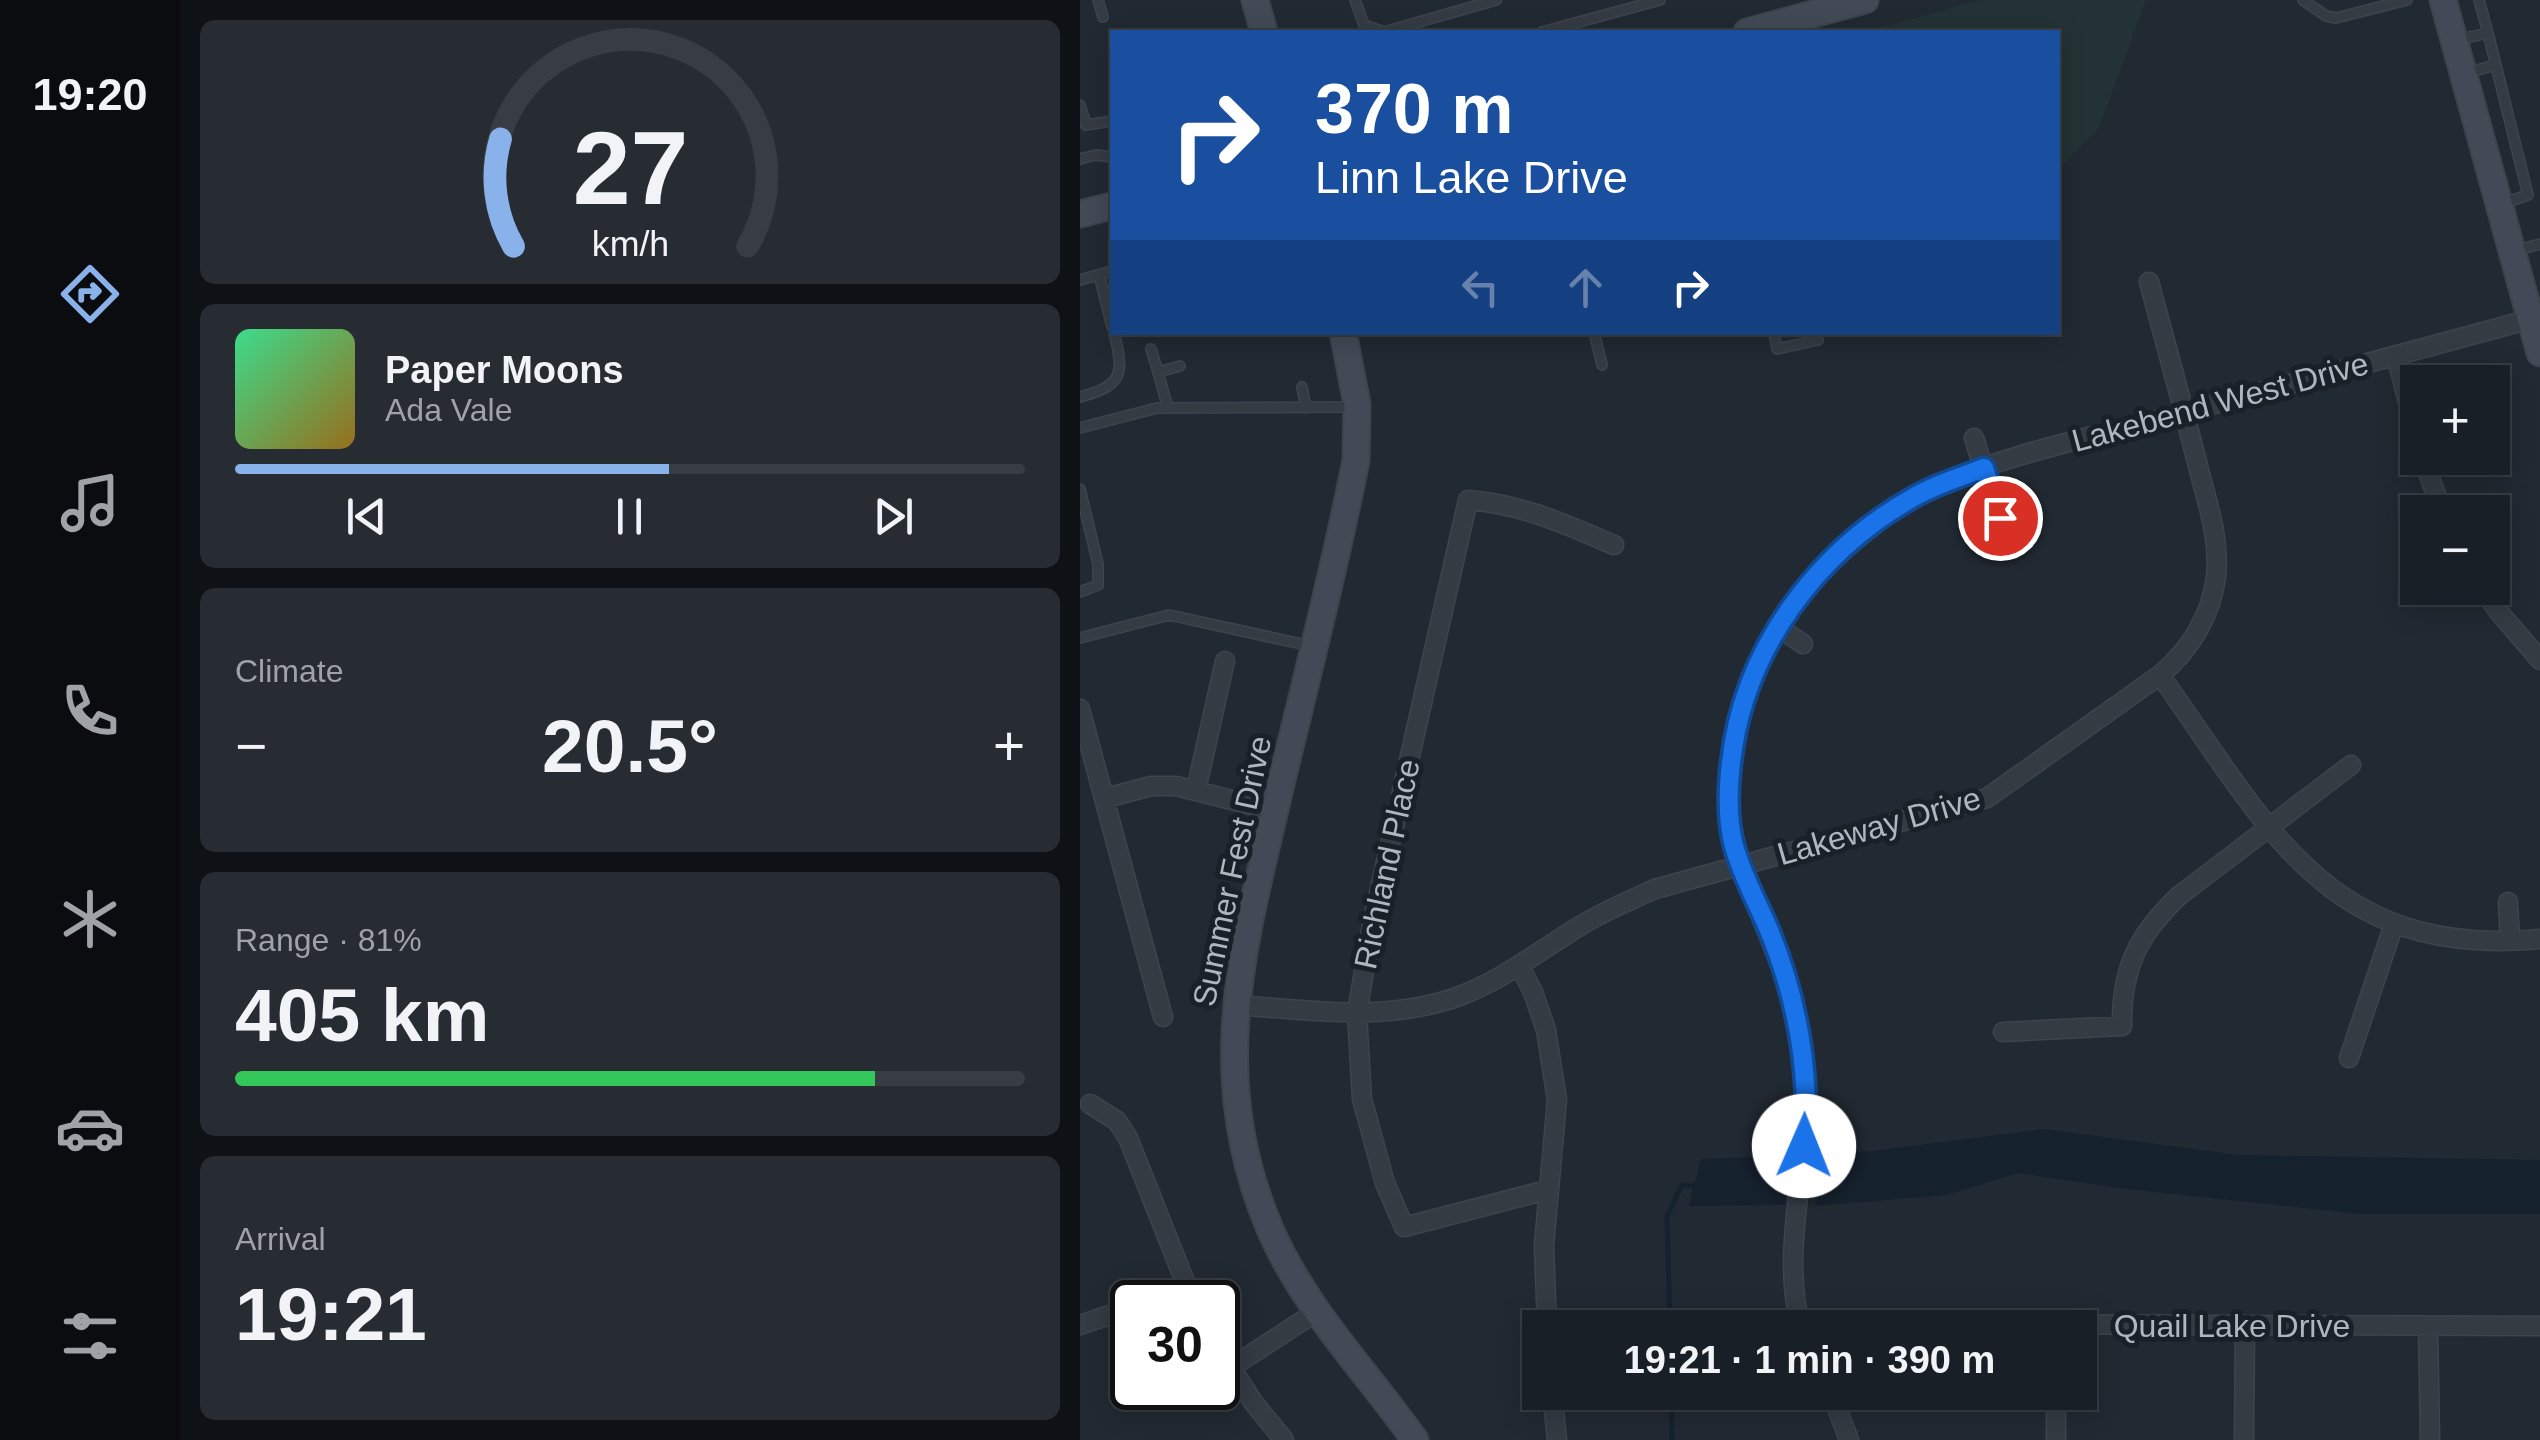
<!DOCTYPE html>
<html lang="en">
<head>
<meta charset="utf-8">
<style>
	:root { --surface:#191f26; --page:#262c32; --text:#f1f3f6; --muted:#9fa2a7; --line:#373d43; --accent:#89b2eb }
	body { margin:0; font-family:Helvetica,sans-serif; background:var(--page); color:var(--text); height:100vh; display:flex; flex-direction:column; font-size:38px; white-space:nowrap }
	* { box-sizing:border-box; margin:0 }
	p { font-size:32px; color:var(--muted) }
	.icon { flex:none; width:55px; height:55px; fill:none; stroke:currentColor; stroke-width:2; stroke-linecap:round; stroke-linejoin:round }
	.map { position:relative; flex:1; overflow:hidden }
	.panel { display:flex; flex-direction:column; gap:20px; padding:20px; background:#0e1115; width:900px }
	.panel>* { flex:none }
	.guide { position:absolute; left:30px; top:30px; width:950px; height:305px; border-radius:0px; box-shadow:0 5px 25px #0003,0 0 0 2px var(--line); background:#1a4fa0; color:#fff; overflow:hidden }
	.fabs { position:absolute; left:1320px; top:365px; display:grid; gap:20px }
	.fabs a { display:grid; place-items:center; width:110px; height:110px; border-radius:0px; background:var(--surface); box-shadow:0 5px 25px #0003,0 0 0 2px var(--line); font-size:50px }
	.speed { position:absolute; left:30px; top:1280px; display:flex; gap:20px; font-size:50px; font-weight:700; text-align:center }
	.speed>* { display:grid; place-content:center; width:130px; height:130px; border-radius:50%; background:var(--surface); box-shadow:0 5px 25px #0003,0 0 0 2px var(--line); line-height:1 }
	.speed .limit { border:5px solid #111; border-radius:15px; background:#fff; color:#111 }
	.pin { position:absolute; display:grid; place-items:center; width:85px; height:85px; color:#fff; margin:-42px; border:5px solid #fff; border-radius:50%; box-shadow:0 2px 10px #0007 }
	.me { position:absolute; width:110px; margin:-55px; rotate:1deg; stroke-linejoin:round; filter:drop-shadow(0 0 8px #0008) }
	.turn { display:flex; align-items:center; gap:35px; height:210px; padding:0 40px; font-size:45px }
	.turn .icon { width:130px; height:130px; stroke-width:2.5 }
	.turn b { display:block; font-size:70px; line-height:85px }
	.lanes { display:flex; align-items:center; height:95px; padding:0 40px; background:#0003; justify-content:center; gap:50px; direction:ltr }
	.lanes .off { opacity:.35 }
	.big { font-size:75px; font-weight:700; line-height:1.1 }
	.panel .tile { flex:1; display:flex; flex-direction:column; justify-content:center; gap:15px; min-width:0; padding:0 35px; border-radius:15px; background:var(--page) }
	.panel .dial { align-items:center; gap:0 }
	.dial svg { height:260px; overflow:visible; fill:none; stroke:var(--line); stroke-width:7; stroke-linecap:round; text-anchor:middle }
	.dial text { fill:var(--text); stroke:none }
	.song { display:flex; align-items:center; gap:30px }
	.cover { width:120px; height:120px; border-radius:15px; background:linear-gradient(135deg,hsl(150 70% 55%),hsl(40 70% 35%)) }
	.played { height:10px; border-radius:5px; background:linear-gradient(90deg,var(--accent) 55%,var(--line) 55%) }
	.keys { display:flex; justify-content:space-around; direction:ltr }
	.heat { display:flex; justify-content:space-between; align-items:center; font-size:55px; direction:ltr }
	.charge { height:15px; border-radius:8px; background:linear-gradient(90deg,#34c759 81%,var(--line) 0) }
	.trip { position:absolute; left:442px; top:1310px; width:575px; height:100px; border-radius:0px; background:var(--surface); box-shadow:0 5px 25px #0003,0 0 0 2px var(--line); font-weight:700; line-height:100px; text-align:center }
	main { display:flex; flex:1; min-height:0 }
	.dock { display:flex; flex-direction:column; width:180px; justify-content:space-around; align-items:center; background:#0a0c0f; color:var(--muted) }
	.dock .icon { width:70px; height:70px }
	.dock .current { color:var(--accent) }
	.dock b { font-size:45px; color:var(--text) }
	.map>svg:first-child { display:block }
</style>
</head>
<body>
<main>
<nav class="dock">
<b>19:20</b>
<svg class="icon current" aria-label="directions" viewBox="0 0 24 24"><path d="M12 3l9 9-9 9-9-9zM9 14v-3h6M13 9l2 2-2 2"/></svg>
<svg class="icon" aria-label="music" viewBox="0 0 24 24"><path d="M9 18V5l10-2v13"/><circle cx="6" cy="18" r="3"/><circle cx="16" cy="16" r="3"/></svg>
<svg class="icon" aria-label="phone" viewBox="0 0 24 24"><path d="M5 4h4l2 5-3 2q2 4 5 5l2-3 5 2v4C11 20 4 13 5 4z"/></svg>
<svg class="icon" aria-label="climate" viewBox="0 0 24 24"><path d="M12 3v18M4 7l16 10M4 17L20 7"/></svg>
<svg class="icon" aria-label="car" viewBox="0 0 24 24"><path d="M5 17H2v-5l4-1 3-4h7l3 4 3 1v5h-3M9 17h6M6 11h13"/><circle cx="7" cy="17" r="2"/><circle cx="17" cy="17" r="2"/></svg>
<svg class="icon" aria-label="filters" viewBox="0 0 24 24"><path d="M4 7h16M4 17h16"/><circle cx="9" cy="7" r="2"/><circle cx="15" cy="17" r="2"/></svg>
</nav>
<section class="panel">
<div class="tile dial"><svg viewBox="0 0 100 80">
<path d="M14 69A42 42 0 1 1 86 69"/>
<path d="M14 69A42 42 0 0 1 10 36" stroke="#89b2eb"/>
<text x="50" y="56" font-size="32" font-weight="700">27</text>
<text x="50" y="72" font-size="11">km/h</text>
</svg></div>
<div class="tile">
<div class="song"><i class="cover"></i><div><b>Paper Moons</b><p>Ada Vale</p></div></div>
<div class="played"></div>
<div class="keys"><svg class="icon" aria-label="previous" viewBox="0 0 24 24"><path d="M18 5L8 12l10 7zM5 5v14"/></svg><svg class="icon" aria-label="pause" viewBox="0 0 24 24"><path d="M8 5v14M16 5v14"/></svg><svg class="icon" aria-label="next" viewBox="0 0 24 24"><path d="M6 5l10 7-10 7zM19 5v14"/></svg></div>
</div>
<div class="tile"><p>Climate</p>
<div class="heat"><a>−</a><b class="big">20.5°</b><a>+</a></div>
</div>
<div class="tile"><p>Range · 81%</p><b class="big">405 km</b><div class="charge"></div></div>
<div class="tile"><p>Arrival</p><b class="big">19:21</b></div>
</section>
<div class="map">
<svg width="1460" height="1440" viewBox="0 0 1460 1440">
	<rect width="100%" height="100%" fill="#212932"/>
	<path fill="#233234" d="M900,0H1066L1019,128L978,169V32H784Z"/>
	<path fill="#16212e" d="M963,1129L1158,1155L1460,1160V1214H1279L1038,1188L938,1173L867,1195L735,1206L741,1154L793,1151Z
		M711,1156L705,1205L609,1206L621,1159Z"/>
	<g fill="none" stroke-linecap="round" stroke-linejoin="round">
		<path stroke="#16212e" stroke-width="5" d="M590,1328L587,1216L602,1185L620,1187
			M591,1392L592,1440"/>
		<g stroke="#3d444d" stroke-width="12">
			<path id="lane" d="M18,0L23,17
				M275,0L284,25L304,32L416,0
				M1223,0L1246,16L1256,18L1327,0
				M462,32L580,0
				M1408,33L1448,195L1424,203
				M1376,40L1408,33L1399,0
				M1385,73L1416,65
				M0,105L6,125L32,121
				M0,159L16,155L32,157
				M1434,251L1460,244
				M19,275L32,327
				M0,280L32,271
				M514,332L522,365
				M694,332L697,349L738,340L736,332
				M71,349L78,372
				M222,387L226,408
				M0,397C44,385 44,374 34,332
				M88,408L78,372L100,366
				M0,428L77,408L275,407
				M0,489L18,564V585L0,592
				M0,638L89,615L231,646"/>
		</g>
		<g stroke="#3d444d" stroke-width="21">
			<path id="street" d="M1316,355L1338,441
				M894,438L920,519
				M1342,458L1363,512
				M1402,588L1418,611L1460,660
				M698,627L723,644
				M1080,675C1187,825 1247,959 1460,939
				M0,709L83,1017
				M116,790L145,661
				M26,798L71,786H96L195,811
				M1428,902L1430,941
				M439,965L453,992L466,1030L477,1100L464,1245L467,1328
				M155,1005C227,1010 303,1022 374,998C420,982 459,951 500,926C524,911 549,901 575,889L907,798L1080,675C1110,650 1131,616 1136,577C1140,540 1128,505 1119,470C1103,407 1086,345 1069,282
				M923,1032L1042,1026C1041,969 1058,934 1100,895L1271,765
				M1269,1058L1314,924
				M10,1104L37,1121L48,1138L113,1302
				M467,1190L324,1227L305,1183L282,1099L277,1013L293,919L388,500C441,504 485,524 534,545
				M67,1302L106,1289
				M0,1325L52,1307
				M1348,1327L1350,1440
				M721,1328C704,1267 719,1202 724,1140C727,1104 724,1066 718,1030C703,939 643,870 649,775C656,676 707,597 782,535C800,520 818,505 839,494C923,453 1019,436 1109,411C1226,380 1342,348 1459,317
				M845,1328L883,1324L1460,1326
				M138,1347L173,1402L204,1440
				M150,1368L236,1312
				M472,1392L477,1440
				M751,1392L769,1440
				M976,1392V1440
				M1164,1440L1165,1325"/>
		</g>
		<g stroke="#3d444d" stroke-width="29">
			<path id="secondary" d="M175,0L184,32
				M1363,0L1460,353
				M667,32L785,0
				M0,214L32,206
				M263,332L277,404L276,460C255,568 227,676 201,784C165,940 123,1072 190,1229C224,1308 286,1371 335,1440"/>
		</g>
		<use href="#lane" stroke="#343b43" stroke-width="9"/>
		<use href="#street" stroke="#343b43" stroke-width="18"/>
		<use href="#secondary" stroke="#424a56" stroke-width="25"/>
	</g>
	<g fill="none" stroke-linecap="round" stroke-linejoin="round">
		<g stroke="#114b97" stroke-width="25">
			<path id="route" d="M724,1146C731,1074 717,998 689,930C677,902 662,875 654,846C647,820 648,789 651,763C663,651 736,552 834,497C856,484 881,477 904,468L920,518"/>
		</g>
		<use href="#route" stroke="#1a73e8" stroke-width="18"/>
	</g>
	<g text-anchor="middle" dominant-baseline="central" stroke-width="10" stroke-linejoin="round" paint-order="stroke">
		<g font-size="32" fill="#aeb6c0" stroke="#192028">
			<text transform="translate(1140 402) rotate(-15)">Lakebend West Drive</text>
			<text transform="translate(799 826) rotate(-16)">Lakeway Drive</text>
			<text transform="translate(307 864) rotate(-78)">Richland Place</text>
			<text transform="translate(152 871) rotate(-78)">Summer Fest Drive</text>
			<text x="1152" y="1326">Quail Lake Drive</text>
		</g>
	</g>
</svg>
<div class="fabs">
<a>+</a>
<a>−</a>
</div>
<div class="speed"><div class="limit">30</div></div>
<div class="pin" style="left:920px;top:518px;background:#d93025"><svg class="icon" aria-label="arrive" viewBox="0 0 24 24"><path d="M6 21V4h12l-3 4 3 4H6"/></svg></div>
<svg class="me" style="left:724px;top:1146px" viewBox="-20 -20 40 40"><circle r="19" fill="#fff"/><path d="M0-13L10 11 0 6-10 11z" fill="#1a73e8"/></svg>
<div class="trip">19:21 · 1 min · 390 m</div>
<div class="guide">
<div class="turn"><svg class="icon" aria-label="right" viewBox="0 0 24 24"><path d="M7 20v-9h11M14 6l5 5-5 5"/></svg><div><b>370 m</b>Linn Lake Drive</div></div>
<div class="lanes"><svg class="icon off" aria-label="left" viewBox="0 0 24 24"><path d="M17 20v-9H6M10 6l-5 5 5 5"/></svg><svg class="icon off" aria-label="ahead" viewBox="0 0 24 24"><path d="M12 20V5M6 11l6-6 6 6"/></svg><svg class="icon" aria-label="right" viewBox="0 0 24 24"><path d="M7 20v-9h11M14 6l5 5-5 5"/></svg></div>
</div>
</div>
</main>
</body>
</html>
